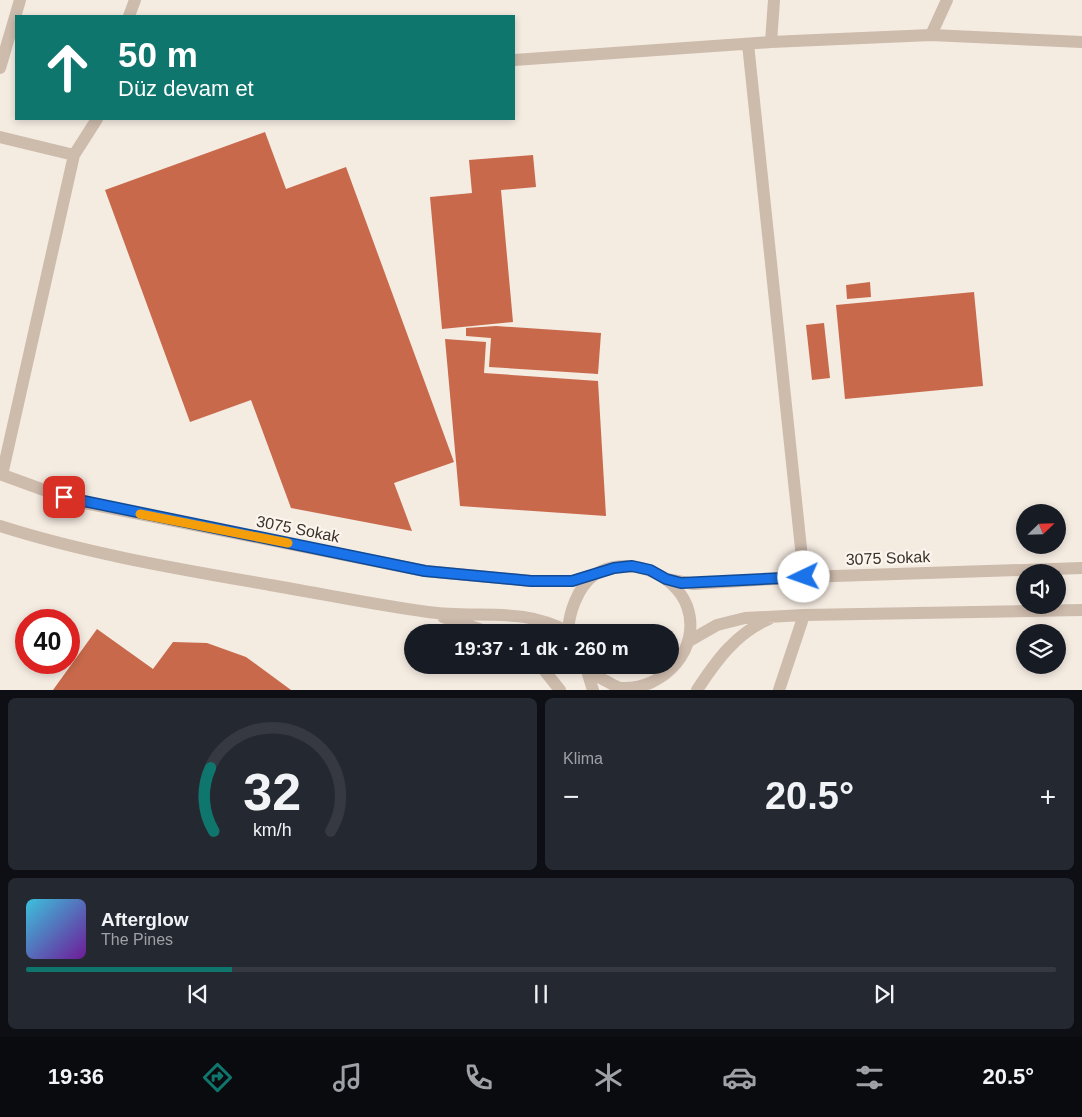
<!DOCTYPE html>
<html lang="tr">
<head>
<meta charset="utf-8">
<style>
	:root { --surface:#171b24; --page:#242831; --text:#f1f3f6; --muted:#9ea1a6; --line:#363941; --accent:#0f766e }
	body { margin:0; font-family:Arial,sans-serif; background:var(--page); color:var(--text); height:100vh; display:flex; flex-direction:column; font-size:19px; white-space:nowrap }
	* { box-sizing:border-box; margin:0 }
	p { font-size:16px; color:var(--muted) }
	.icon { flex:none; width:28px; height:28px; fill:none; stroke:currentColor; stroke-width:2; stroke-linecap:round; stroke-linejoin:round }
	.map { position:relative; height:690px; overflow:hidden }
	.drawer { display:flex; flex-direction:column; gap:8px; padding:8px; background:#0d0f14; flex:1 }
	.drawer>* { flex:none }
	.hud { position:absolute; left:15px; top:15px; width:500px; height:105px; border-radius:0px; box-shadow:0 2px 8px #0003; background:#0f766e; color:#fff; overflow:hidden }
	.needle { width:32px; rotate:67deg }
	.controls { position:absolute; left:1016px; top:504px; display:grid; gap:10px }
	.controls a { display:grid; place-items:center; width:50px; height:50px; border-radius:50%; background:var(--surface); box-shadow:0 2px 8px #0003; font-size:25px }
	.speed { position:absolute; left:15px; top:609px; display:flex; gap:10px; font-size:25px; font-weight:700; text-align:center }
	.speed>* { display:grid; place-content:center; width:65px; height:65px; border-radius:50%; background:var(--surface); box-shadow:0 2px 8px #0003; line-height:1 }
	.speed .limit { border:8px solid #d22; background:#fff; color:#111 }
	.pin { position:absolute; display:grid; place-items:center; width:42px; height:42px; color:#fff; margin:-21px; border-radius:10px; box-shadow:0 2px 8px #0006 }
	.me { position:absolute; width:55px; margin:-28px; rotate:267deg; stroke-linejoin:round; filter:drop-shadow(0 0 4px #0008) }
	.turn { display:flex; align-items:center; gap:18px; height:105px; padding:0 20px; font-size:22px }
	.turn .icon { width:65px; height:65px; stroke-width:2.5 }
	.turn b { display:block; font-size:35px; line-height:42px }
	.big { font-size:38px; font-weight:800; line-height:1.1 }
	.drawer .card { flex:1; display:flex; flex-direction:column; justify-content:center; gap:8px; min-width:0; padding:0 18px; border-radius:8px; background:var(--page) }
	.drawer .dial { align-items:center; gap:0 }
	.dial svg { height:130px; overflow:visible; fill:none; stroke:var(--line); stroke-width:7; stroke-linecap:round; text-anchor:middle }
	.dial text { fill:var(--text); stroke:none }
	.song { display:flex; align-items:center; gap:15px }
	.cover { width:60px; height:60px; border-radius:8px; background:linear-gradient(135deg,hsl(190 70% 55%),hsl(280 70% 35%)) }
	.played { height:5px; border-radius:2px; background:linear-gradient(90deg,var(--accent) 20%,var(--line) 20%) }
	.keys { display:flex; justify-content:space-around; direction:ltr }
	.heat { display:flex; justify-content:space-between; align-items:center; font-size:28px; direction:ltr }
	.drawer .tiles { flex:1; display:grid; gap:8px; grid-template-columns:1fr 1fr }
	.card:last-child { grid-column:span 2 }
	.trip { position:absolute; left:404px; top:624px; width:275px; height:50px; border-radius:25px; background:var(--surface); box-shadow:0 2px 8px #0003; font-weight:800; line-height:50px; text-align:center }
	.tabs { display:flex; height:80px; justify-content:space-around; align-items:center; background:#090b0e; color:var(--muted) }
	.tabs .icon { width:35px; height:35px }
	.tabs .active { color:var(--accent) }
	.tabs b { font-size:22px; color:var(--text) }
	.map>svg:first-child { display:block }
</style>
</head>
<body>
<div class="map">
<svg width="1082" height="690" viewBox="0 0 1082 690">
	<rect width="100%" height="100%" fill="#f4ebe1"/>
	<path fill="#c8694b" d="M265,132L286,189L346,167L454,462L394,483L412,531L291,508L251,400L190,422L105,190Z
		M533,155L536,187L501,190L513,322L442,329L430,197L472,193L469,160Z
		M870,282L871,297L847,299L846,285Z
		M974,292L983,386L845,399L836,305Z
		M824,323L830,378L812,380L806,325Z
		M496,326L601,333L598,374L489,367L491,338L466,336V328Z
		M445,339L486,342L484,373L598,381L606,516L460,506Z
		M97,629L153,669L173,642L207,643L246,657L291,690H53Z"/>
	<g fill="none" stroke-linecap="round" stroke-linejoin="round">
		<path stroke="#cdbbac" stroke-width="12" d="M129,16L135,0
			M931,35L947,0
			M771,42L774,0
			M748,44L804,577
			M514,60L771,42L931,35L1082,42
			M0,68L20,0
			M0,137L74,155
			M0,474L74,501L425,571L531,581H572L594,575
			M2,475L74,155L97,119
			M0,526C88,554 179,569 270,585C323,594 375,605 428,612C476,619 524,606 568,632
			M666,579L694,584L804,577L1082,568
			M443,617L488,632
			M568,632C569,613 577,588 594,575C626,554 674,572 687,606C702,648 665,690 621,688C615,687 609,682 604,680C596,675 588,673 583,665
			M689,641L717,625L745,618L804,615L1082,610
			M540,665L560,690
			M587,671L593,690
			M697,690C716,661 736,633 769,619
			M779,690L804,615"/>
	</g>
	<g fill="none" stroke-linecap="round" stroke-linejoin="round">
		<g stroke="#114b97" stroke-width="12">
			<path id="route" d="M64,497L425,571L531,581H572L614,568L632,566L650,570L666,579L681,583L804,577"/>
		</g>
		<use href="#route" stroke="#1a73e8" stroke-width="9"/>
		<path stroke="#f59e0b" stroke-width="9" d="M140,514L288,543"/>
	</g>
	<g text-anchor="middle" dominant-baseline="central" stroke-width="4.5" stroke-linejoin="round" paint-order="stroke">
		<g font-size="16" fill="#3b302b" stroke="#fbf5ee">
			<text transform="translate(298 529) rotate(11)">3075 Sokak</text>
			<text transform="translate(888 558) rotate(-2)">3075 Sokak</text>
		</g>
	</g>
</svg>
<div class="controls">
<a><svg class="needle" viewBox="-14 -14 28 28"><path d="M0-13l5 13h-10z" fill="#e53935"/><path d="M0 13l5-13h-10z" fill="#9ea1a6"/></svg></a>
<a><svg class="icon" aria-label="sound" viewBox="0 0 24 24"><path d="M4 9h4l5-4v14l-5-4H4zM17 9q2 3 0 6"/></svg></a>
<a><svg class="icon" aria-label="layers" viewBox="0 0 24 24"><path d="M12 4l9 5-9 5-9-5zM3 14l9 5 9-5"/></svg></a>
</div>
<div class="speed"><div class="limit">40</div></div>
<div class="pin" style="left:64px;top:497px;background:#d93025"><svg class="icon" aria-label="arrive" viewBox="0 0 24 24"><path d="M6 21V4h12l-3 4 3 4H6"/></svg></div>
<svg class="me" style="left:804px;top:577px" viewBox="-20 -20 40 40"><circle r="19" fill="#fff"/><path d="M0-13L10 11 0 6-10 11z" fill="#1a73e8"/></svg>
<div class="trip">19:37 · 1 dk · 260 m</div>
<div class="hud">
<div class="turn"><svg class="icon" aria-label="ahead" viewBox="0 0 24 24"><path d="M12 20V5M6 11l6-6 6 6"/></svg><div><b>50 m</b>Düz devam et</div></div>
</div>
</div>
<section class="drawer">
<div class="tiles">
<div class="card dial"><svg viewBox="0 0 100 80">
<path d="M14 69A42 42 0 1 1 86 69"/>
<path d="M14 69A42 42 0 0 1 12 30" stroke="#0f766e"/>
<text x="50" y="56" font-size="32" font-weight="700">32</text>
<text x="50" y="72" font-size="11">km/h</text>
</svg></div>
<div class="card"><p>Klima</p>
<div class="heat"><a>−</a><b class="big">20.5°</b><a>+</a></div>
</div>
<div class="card">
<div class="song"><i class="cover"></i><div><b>Afterglow</b><p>The Pines</p></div></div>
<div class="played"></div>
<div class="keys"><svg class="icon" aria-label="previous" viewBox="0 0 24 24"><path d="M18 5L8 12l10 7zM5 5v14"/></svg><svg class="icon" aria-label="pause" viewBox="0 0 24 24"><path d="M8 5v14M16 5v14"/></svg><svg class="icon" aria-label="next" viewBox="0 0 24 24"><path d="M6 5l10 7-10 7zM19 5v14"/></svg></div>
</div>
</div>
</section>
<nav class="tabs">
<b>19:36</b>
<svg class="icon active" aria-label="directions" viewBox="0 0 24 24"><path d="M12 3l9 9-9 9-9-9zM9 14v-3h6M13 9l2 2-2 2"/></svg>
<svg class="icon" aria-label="music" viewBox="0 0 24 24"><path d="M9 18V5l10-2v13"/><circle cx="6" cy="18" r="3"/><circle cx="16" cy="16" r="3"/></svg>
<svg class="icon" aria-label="phone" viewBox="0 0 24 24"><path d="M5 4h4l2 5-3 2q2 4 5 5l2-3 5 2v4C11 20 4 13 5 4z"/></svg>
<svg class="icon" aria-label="climate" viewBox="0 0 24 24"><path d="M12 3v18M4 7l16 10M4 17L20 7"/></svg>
<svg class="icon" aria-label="car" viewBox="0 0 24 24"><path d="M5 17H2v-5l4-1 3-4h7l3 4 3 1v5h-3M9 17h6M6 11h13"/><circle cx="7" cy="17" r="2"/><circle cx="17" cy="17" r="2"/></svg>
<svg class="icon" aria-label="filters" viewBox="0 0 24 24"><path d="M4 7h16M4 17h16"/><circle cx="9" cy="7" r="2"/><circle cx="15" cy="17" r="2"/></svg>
<b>20.5°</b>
</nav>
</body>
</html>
